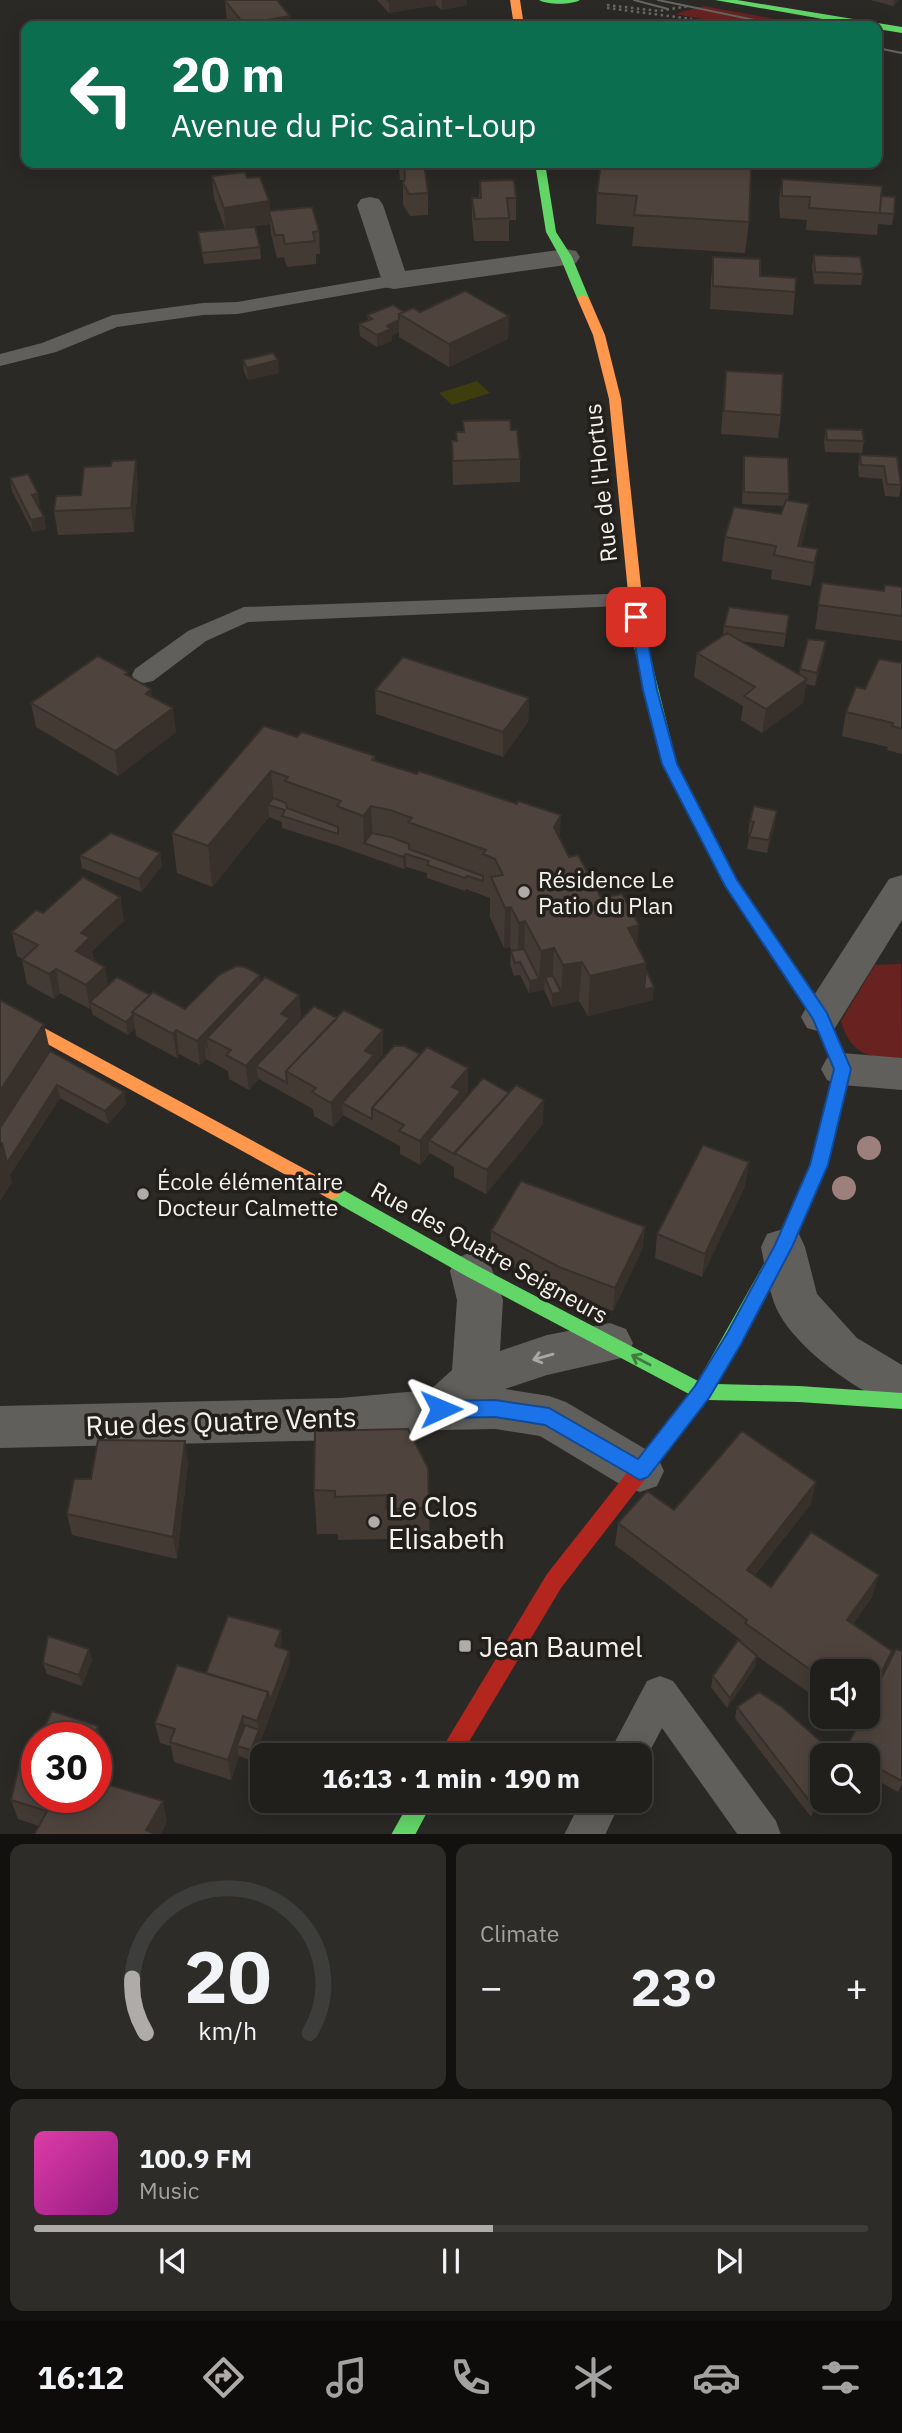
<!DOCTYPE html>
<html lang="en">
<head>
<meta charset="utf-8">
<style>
	:root { --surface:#201f1c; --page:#2d2c29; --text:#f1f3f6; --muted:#a2a2a3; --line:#3d3d3b; --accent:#aeaba8 }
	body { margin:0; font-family:"IBM Plex Sans",sans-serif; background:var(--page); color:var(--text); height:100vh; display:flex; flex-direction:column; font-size:26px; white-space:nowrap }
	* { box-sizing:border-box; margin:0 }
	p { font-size:23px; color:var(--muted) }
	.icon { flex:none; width:38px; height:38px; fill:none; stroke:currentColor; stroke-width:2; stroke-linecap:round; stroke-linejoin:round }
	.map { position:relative; height:1834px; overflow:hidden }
	.side { display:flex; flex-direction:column; gap:10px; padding:10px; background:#12110f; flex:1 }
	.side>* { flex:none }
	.top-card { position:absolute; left:21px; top:21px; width:861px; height:147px; border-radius:14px; box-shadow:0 4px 18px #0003,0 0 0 2px var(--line); background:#0b6e4f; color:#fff; overflow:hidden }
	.buttons { position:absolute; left:810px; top:1659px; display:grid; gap:14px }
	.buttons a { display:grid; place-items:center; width:70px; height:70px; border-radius:14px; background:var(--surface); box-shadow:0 4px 18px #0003,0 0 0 2px var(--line); font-size:35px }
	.speed { position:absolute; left:21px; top:1722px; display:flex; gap:14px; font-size:35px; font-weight:700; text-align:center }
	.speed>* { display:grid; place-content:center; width:91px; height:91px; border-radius:50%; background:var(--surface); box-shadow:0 4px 18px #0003,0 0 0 2px var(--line); line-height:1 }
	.speed .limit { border:10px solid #d22; background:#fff; color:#111 }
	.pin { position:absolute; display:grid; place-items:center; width:60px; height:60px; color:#fff; margin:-30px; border-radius:14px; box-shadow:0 4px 10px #0006 }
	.me { position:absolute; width:77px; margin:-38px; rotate:89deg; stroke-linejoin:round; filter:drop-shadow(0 0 5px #0008) }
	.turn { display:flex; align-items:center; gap:24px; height:147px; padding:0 35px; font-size:32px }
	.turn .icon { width:91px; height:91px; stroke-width:2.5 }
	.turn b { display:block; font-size:49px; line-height:60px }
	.big { font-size:52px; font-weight:700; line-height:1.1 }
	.side .widget { flex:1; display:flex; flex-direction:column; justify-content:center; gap:10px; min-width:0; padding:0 24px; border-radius:14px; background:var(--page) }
	.side .dial { align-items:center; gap:0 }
	.dial svg { height:182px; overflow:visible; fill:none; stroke:var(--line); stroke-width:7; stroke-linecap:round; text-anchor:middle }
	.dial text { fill:var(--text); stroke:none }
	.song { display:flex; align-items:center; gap:21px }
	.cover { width:84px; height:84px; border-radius:10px; background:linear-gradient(135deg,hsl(320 70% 55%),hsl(310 70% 35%)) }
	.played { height:7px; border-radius:4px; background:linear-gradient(90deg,var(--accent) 55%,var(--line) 55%) }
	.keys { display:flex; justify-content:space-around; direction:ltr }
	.heat { display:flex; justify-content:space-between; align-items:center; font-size:38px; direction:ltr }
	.side .tiles { flex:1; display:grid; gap:10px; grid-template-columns:1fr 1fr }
	.widget:last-child { grid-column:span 2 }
	.trip { position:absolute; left:250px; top:1743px; width:402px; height:70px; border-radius:14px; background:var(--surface); box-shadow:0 4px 18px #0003,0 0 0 2px var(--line); font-weight:700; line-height:70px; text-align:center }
	.tabs { display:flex; height:112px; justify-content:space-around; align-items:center; background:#0d0c0b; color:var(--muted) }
	.tabs .icon { width:49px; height:49px }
	.tabs .on { color:var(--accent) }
	.tabs b { font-size:32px; color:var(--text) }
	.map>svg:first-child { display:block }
</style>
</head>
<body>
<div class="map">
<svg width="902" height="1835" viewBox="0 0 902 1835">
	<rect width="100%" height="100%" fill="#2b2926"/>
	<path fill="#682320" d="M704,6L812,26H741L675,14Z
		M901,964L902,1061C870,1057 851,1056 841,1021L875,965Z"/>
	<path fill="#3d3d0d" d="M477,381L490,393L452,405L439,393Z"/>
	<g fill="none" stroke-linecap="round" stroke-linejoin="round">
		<path stroke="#696766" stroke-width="2.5" stroke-dasharray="2.5 3.5" stroke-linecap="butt" d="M607,5L659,11L689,6
			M607,8L692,19"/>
		<path fill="#615f5c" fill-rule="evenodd" d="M394,275L401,277L404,281L401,285L237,314L203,315L117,327L56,352L0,366V354L42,343L113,315L203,303L237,302Z
			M635,593L644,595L647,600L644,605L248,622L206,641L153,681L144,683L135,681L132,675L135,669L188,631L244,607Z
			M660,1676L673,1681L776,1821L781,1835H738L662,1728L641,1768L640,1755H608L647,1681Z
			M581,1801H621L605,1835H564Z"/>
		<path fill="#615f5c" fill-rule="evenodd" d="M370,197L379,199L383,205L405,271L566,249L576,251L580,257L576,263L566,265L394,289L384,287L357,205L361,199Z
			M902,875V920L835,1028L821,1032L807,1028L801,1017L807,1006L889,879Z
			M842,1053L902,1058V1090L842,1085L827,1080L821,1069L827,1058Z
			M783,1229L799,1234L805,1247L817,1294L857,1338L902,1365V1409C860,1394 792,1347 775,1305C768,1287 765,1266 761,1247L767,1234Z
			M472,1252L488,1258L503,1300L500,1351L547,1335L610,1323L626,1329L633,1343L626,1357L547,1375L505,1389L549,1396L566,1402L657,1456L664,1471L657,1486L640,1492L623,1486L540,1436L495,1429L441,1430L340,1440L0,1448V1406L340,1398L430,1390L452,1370L457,1300L450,1271L456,1258Z"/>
		<path fill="#63d668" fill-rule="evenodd" d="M539,0H580C571,5 548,5 539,0Z
			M715,0H737L902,27V33L877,29V26H862Z
			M535,163H545L556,232L572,257L589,298L587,300L577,298L560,257L546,232Z
			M640,639L647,643L677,764L737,880L827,1013L850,1069L828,1165L789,1252L716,1384L799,1386L902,1393V1409L799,1402L707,1400L647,1477L640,1480L633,1477L630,1471L633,1465L689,1394L466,1276L326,1197L323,1192L326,1187L332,1185L338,1187L478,1266L698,1381L775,1244L810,1165L834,1069L814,1019L725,886L663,764L633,643Z
			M410,1801H433L415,1835H391Z"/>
		<path fill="#ff974d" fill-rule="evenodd" d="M510,0H520L524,26H514Z
			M583,295L589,298L605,335L621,399L647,643L640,647L633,643L609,399L593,335L577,298Z
			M0,1004L338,1187L341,1192L338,1197L332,1199L326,1197L0,1018Z"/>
		<path fill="#b3261e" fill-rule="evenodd" d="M640,1462L647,1465L650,1471L647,1477L561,1588L461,1755H438L547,1574L633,1465Z"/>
		<path stroke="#676563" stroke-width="2" d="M634,0L668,9
			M658,0L783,26
			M877,48L902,53"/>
	</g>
	<g fill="#9d807c">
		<circle cx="869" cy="1148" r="12"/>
		<circle cx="844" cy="1188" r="12"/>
	</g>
	<path fill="#443a34" d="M377,0H467V5L442,10L436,5L389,13Z
		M870,0H900L893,6Z
		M225,1L290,26H231L227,21Z
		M270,163H368V166L271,170Z
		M392,163H424L428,193V215L410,216L403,205V180H400L399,170H392Z
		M601,163L749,222L745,253L632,246L634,227L596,224L597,193Z
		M212,176L247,178L269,201L270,211L319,231L320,254H316V264L287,267L284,257L277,258L271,234L270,224L235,229L260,247L261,259L204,264L198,232L225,229L214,198Z
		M782,179L881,196L894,214L892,225L878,224L877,235L806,230L807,220L780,218L779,201Z
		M480,181L516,198V220H509V241H474L472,220V198H479Z
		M814,255L863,274L861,285L814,284L812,267Z
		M713,257L795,292L793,315L710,309L711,280Z
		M404,312H420L508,339L449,367L399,337V332L392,336V341L377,347L360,336L359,324L368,321L367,315Z
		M243,360L279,373L248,380L244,372Z
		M726,371L781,415L778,438L721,434Z
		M463,421L520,459V482L453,485L452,441H456V432H463Z
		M826,429L864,441L862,453L825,452L824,442Z
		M860,455L897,457L901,485L899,497L885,496L882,479L859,477L858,468Z
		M744,456L789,494L788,501L809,504L806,527L801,546L818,549L814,573L811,586L771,579L772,570L722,561L725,537L781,514L784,506L742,504L743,468Z
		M10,478L40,505L38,506L44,517L46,529L33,532L12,491Z
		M138,484L134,532L58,535L54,511L81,495Z
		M822,583L884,591L902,587V641L815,629Z
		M789,615L784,647L740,641L799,674L800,669L824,654L815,686L806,684L803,703L762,733L741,720L743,706L694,677L697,653L723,635L724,626Z
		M902,663V754L887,750L888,747L842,736L846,712L865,689Z
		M128,676L176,732L118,776L36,727L31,703Z
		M375,690L529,698L528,722L503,757L376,714Z
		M297,737L375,756V761L560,838L569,857L637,945L646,963V970L653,1000L588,1016L579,1001L552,1007L544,990L529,993L520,975L514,976L510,964L511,951H512L510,947L504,948L490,917V898L466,889L465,891L427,878V873L406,867L404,869L339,846L282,828V822L269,817L212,887L177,873L172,833Z
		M750,821L775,824L767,853L747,849L750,834H748Z
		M160,853L162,866L141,892L82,868L80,856Z
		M120,897L124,921L92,951L94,961L108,986L150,995L185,1009L261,981L299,995L301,1019L337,1018L383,1030V1054L374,1065L375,1067L420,1054L468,1068V1092L461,1101V1104L543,1124L486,1194L454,1177V1167L430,1153L420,1165L400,1154V1146L343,1115L333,1127L314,1116L313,1109L259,1079L249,1090L229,1079L228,1071L206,1059L200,1065L179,1054L177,1058L136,1036L135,1028L128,1035L93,1015L91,1008L90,1009L60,993L54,999L27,984L22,960L23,959L17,956L12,932L43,913Z
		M50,1051L124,1092L126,1104L108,1124L60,1098L10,1175L12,1182L0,1201Z
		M749,1162L745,1186L702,1277L655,1258L657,1234Z
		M645,1227L642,1250L613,1311L557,1291L490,1254L491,1231Z
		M188,1463L177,1559L72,1535L67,1514L91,1479Z
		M428,1468L430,1551L388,1552L387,1539L338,1540V1534H317L314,1490Z
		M811,1504L755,1575L771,1587L872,1597L853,1624L892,1651L887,1667L902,1651V1784L898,1792L868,1775V1755H843L857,1726L843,1717H868V1671H822V1702L757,1656L755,1667L727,1708L711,1687L713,1676L741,1640L615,1545L618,1523L674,1510Z
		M282,1641L280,1648L290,1662L253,1761L239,1756L231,1780L174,1762L171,1746L160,1743L155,1723L206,1673Z
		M89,1649L92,1660L82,1686L47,1674L43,1663Z
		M737,1707L822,1755V1794L811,1817L735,1718Z
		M37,1797L167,1821L160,1835H34L39,1826L18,1819L11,1800Z"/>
	<path fill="#37302b" d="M401,0H436V5L389,13V2Z
		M442,0H467V5L442,10Z
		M894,0H900L893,6Z
		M290,16V26H244V24Z
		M269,201L270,224L225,230L224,208Z
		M509,316L508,339L449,367V344Z
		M399,320V332L392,336V341L377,347V335L387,326Z
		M278,360L279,373L248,380L247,368Z
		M136,460L138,484L134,532L131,508Z
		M38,493L40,505L34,507L32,495Z
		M809,504L806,527L797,559L798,546Z
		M44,517L46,529L33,532L31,520Z
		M818,549L814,573L811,586L814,563Z
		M826,641L824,654L815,686L817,673Z
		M807,679L803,703L762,733L766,709Z
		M151,689L154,713L146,694Z
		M529,698L528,722L503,757V732Z
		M173,708L176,732L118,776L115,751Z
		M271,771L274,807L268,805L269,817L212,887L208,846Z
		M371,806L373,846L364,843L363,816Z
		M777,811L775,824L767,853L769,840Z
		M561,815L559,855L554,827Z
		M160,853L162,866L141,892L139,879Z
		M406,854V867L404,869L403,857Z
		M120,897L124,921L92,951L94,961L76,951L81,933Z
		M511,907L510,947L504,948L505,908Z
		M525,921L524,961L517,963L519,923Z
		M639,925L635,965L628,928Z
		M554,948L552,988L545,977L544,990L529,993L530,981L539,979L541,951Z
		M582,962L579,1001L552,1007V994L561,992L563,965Z
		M646,963L644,990L654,987L653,1000L588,1016L590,976Z
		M105,967L109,991L90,1002L91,1008L90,1009L86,985Z
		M56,969L60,993L54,999L49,974Z
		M260,975L262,993L207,1038L210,1062L209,1049L205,1047L206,1059L200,1065L197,1041Z
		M299,995L301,1019L256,1066L258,1078L259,1079L249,1090L246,1066L281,1014Z
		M133,1015L135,1028L128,1035L126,1022Z
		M44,1024L53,1064L0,1145V1091Z
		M176,1030L179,1054L177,1058L173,1034Z
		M383,1030V1054L374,1065L375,1079L342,1103L343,1115L333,1127L331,1103L365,1051Z
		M468,1068V1092L461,1101V1115L429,1140V1153H430L420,1165V1141L452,1087Z
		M57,1085L60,1098L10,1175L12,1182L0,1201V1147Z
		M124,1092L126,1104L108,1124L105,1111Z
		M544,1100L543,1124L486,1194L487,1170Z
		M749,1162L745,1186L702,1277L705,1254Z
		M645,1227L642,1250L613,1311L615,1288Z
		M185,1441L188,1463L177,1559L173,1537Z
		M816,1482L811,1504L742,1591L747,1570Z
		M879,1575L872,1597L841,1641L847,1620Z
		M281,1630L282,1641L276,1657L275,1646Z
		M89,1649L92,1660L82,1686L79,1675Z
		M289,1651L290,1662L271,1712L270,1701Z
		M892,1651L885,1672L868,1707V1700Z
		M757,1656L755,1667L727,1708L730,1698Z
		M268,1692L271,1712L260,1741L257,1721Z
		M243,1716L246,1736L237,1746L239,1756L231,1780L228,1760Z
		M98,1726L101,1737L96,1747V1738H93Z
		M259,1730L260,1741L253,1761L251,1750Z
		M822,1790V1794L811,1817L814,1807Z
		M163,1801L167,1821L160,1835H148L146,1830Z"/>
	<path fill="#4f443d" stroke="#37302b" stroke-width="2" d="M228,0H277L290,16L244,24L225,1Z
		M387,0H401L389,2Z
		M404,163H424L428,193L409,194L403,183L405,178Z
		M601,163H667L751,169L749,222L634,215L637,196L597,193Z
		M245,172L247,178L260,177L269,201L224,208L212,176Z
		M782,179L882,186L880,213L809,208L810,197L782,196Z
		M514,180L516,198H507L509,218L475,219L472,198H481L480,181Z
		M881,196L895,197L894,214L880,213Z
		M312,207L319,231L313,232L315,241L285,244L283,235H275L269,211Z
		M255,227L260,247L202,253L198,232Z
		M814,255L860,257L863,274L815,272Z
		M713,257L760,259V276L796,278L795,292L713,286Z
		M465,291L509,316L449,344L399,314L413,308L420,312Z
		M393,305L404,312L399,314V320L387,326L391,329L377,335L359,324L372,319L367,315Z
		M273,353L278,360L247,368L243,360Z
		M726,371L783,374L781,415L724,411Z
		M510,420L511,430H517L520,459L453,461L452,441H457L456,432H464L463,421Z
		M826,429L862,430L864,441L827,440Z
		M860,455L897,457L901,485L887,484L884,466L861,465Z
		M744,456L788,458L789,494L744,492Z
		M136,460L131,508L54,511L56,496L81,495L84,467L111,466L112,461Z
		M28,474L38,493L32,495L44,517L31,520L10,478Z
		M786,500L809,504L798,546L818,549L814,563L774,555L776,546L725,537L734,507L781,514Z
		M822,583L884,591L885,585L902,587V616L818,605Z
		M729,607L789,615L786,634L724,626Z
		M727,633L807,679L766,709L744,696L755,687L697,653Z
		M808,639L826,641L817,673L800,669Z
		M98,656L128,672L125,674L151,689L146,694L173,708L115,751L31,703Z
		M403,657L529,698L503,732L375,690Z
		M879,659L902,663V729L892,726L893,723L846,712L856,687L865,689Z
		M264,726L297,737L302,732L375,756L372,760L417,774L419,771L517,804L518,801L561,815L554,827L569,857L578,855L601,898L622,894L639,925L628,928L646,963L590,976L582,962L563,965L554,948L541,951L525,921L519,923L511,907L505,908L491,877L503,875L495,859L483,854L486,850L408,822L412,818L390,810L371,806L363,816L337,806L341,801L285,781L288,777L271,771L208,846L172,833Z
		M273,798L286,803L287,808L338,827V834L282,816L285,810L268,805Z
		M754,806L777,811L769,840L749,837L754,822L750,821Z
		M111,833L160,853L139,879L80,856Z
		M372,833L391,837L409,844V849L483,876V881L467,876L465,878L427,865L429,861L406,854L403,857L364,843Z
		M83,877L120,897L81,933L90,937L76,951L105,967L86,985L56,969L49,974L22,960L38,945L12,932L36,910L43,913Z
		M524,949L539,979L530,981L520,962L515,963L511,951Z
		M236,966L245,967L260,975L197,1041L176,1030L173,1034L132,1012L153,992L185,1009L219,975Z
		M646,970L654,987L644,990Z
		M553,976L561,992L552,994L545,977Z
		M117,977L150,995L132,1012L133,1015L126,1022L90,1002Z
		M265,977L299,995L281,1014L290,1018L246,1066L226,1055L231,1050L207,1038Z
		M0,1000L44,1024L0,1091Z
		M314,1006L337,1018L286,1071L287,1083L256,1066Z
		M344,1010L383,1030L365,1051L374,1055L331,1103L312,1092L316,1088L286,1071Z
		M394,1046H404L420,1054L372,1108V1119L342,1103Z
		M427,1047L468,1068L452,1087L461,1091L420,1141L399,1131L404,1125L372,1108Z
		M50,1051L124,1092L105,1111L57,1085L7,1163L2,1143L0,1142V1128Z
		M483,1078L509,1093L454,1154L429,1140Z
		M516,1085L544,1100L487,1170L454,1153Z
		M703,1145L749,1162L705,1254L657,1234Z
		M521,1181L645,1227L615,1288L559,1267L491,1231Z
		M408,1429L428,1468L429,1508L386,1509L387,1495L335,1497V1491L314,1490L315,1431Z
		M742,1431L816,1482L747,1570L771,1587L811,1532L879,1575L847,1620L892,1651L868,1700V1671H822V1678L745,1623L747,1620L722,1601L618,1523L647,1491L674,1510Z
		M98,1440L185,1441L173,1537L67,1514L74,1479H91Z
		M228,1616L281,1630L275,1646L289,1651L270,1701L268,1692L206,1673Z
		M48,1636L89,1649L79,1675L43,1663Z
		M738,1640L757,1656L730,1698L713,1676Z
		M896,1649L902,1651V1781L868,1763V1755H854L845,1750L862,1717H868V1704Z
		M177,1665L268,1692L257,1721L243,1716L228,1760L170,1742L175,1729L155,1723Z
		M759,1692L782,1707L836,1755H822V1790L814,1807L737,1707Z
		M52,1711L98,1726L93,1738H39Z
		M245,1725L259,1730L251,1750L237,1746Z
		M37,1743V1762L29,1760Z
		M21,1757L37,1762V1797H96V1781L163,1801L146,1830L158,1835H34L47,1811L11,1800Z"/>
	<defs><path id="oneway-shaft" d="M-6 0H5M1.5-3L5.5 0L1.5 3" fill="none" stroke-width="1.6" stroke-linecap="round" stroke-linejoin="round" transform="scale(1.75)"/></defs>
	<use stroke="#aaa8a5" href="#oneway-shaft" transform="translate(543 1357) rotate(164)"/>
	<use stroke="#437a42" href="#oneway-shaft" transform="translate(641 1360) rotate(-152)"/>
	<path fill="#1a73e8" stroke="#114b97" stroke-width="2" d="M636,613L643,617L657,690L677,764L737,880L827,1013L851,1069L828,1165L792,1247L741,1344L709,1398L648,1477L640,1480L545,1425L495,1417L441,1418L434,1415L431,1409L434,1403L441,1401L495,1400L549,1408L638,1459L695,1386L728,1332L775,1245L810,1165L834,1069L813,1019L725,886L662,764L643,690L630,617Z"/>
	<g fill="#aeaba8" stroke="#231f1b" stroke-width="2.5">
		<circle cx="524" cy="892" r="7"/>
		<circle cx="143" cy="1194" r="7"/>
		<circle cx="374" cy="1522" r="7"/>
		<rect x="458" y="1639" width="14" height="14" rx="3.5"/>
	</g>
	<g text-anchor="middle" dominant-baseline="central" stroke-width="7" stroke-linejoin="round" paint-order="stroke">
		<g font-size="23" fill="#f4f1ee" stroke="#231f1b">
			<text transform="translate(600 483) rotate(-96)">Rue de l'Hortus</text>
			<text transform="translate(490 1252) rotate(29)">Rue des Quatre Seigneurs</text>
		</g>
		<g font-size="23" fill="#f4f1ee" stroke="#231f1b" text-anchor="start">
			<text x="538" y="879">Résidence Le<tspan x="538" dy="26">Patio du Plan</tspan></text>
			<text x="157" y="1181">École élémentaire<tspan x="157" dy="26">Docteur Calmette</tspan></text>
		</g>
		<g font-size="28" fill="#f4f1ee" stroke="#231f1b">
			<text transform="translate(221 1421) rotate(-2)">Rue des Quatre Vents</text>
		</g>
		<g font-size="28" fill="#f4f1ee" stroke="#231f1b" text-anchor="start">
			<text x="388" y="1506">Le Clos<tspan x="388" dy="32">Elisabeth</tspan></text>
			<text x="479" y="1646">Jean Baumel</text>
		</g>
	</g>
</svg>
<div class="buttons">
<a><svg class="icon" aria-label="sound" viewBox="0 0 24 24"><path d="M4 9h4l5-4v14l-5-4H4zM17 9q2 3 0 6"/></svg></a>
<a><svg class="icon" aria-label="search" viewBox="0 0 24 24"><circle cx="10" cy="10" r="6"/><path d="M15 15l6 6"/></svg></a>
</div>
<div class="speed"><div class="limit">30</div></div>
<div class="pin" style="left:636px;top:617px;background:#d93025"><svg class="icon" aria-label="arrive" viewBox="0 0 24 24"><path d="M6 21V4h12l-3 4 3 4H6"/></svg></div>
<svg class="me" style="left:441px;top:1409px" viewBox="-20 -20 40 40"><path d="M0-17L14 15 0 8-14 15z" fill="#1a73e8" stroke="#fff" stroke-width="4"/></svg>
<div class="trip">16:13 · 1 min · 190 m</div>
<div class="top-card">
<div class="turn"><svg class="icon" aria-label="left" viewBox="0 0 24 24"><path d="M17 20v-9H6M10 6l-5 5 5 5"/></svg><div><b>20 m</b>Avenue du Pic Saint-Loup</div></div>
</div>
</div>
<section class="side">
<div class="tiles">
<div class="widget dial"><svg viewBox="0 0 100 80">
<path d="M14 69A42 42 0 1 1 86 69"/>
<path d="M14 69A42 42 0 0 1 8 45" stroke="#aeaba8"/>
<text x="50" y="56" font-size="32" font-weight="700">20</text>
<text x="50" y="72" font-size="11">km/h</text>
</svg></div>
<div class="widget"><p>Climate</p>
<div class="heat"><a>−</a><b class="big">23°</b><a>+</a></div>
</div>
<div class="widget">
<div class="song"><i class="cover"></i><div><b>100.9 FM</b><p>Music</p></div></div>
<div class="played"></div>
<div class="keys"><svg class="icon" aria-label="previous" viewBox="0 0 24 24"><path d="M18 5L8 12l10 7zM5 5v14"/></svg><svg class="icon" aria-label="pause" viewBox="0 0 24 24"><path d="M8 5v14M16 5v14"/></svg><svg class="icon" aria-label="next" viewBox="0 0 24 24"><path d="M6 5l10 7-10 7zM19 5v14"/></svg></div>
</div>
</div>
</section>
<nav class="tabs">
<b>16:12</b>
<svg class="icon on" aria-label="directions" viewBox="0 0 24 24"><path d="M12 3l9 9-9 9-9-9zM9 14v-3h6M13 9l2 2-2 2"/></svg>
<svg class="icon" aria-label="music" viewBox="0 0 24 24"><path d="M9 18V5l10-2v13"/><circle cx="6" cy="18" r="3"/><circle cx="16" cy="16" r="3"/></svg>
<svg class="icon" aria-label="phone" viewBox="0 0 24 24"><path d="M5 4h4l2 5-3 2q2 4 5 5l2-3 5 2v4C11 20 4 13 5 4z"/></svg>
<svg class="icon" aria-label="climate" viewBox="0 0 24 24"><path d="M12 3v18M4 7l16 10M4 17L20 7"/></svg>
<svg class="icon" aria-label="car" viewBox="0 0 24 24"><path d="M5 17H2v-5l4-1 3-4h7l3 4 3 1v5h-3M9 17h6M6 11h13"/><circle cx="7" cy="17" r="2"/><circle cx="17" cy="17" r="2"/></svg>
<svg class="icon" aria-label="filters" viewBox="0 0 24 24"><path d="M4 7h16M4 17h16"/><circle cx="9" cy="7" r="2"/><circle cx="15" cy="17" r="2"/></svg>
</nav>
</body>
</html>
